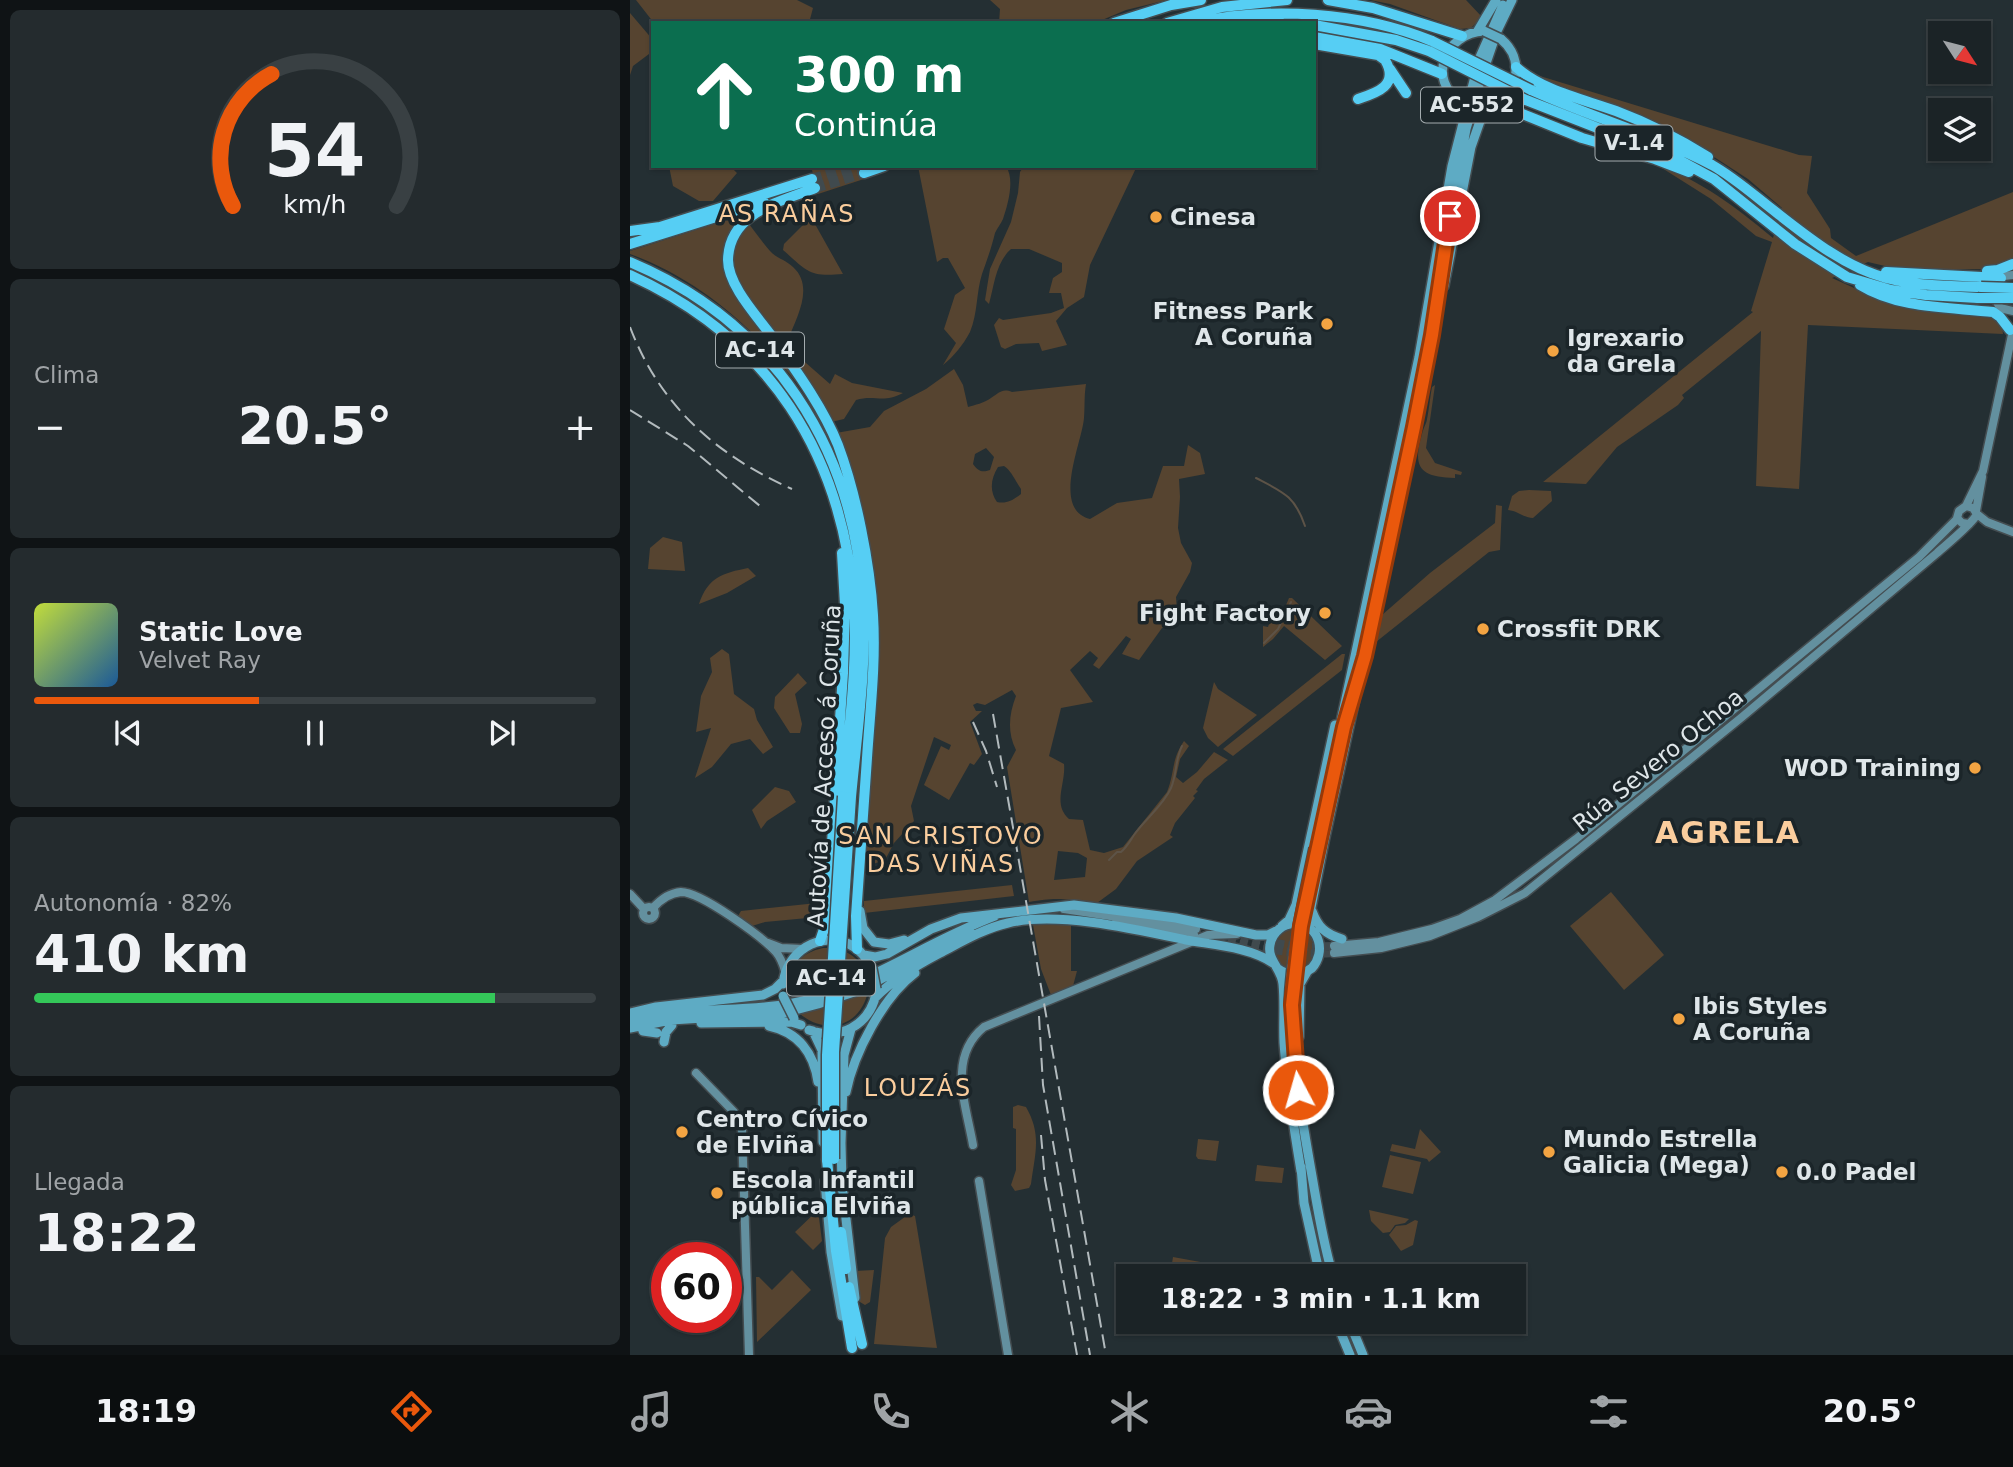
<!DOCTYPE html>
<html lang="es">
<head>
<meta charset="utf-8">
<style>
	:root { --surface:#1b2326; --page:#242b2e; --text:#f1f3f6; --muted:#a0a4a7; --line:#394043; --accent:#ea580c }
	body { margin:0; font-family:"DejaVu Sans",sans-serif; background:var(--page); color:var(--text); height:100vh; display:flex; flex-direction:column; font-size:26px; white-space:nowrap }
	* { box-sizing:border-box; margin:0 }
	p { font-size:23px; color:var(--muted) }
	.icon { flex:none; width:38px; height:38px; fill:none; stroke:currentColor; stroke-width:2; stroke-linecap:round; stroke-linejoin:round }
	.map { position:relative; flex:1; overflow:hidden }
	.panel { display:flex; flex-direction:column; gap:10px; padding:10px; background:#0f1315; width:630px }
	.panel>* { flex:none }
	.banner { position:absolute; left:21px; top:21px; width:665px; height:147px; border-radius:0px; box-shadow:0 2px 5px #0004,0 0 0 2px var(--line); background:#0b6e4f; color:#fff; overflow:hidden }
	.needle { width:46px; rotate:126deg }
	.controls { position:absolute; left:1298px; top:21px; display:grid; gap:14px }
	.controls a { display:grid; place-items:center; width:63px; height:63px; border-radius:0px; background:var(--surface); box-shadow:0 2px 5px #0004,0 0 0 2px var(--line); font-size:35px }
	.speed { position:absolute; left:21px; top:1242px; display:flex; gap:14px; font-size:35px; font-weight:700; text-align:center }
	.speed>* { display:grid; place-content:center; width:91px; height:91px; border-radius:50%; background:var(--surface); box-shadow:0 2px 5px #0004,0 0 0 2px var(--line); line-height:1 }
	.speed .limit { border:10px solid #d22; background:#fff; color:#111 }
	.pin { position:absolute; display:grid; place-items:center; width:60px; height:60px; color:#fff; margin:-30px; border:4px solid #fff; border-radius:50%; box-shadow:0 2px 7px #0007 }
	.me { position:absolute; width:77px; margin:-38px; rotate:354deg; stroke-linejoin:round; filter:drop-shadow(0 0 5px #0008) }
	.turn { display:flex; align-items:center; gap:24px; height:147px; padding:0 28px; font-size:32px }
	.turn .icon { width:91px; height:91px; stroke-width:2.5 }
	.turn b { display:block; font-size:49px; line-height:60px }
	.big { font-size:52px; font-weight:700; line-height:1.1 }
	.panel .tile { flex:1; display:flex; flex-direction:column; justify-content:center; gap:10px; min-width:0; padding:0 24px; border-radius:10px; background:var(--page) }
	.panel .dial { align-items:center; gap:0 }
	.dial svg { height:182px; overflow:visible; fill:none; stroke:var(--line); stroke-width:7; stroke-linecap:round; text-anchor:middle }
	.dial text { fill:var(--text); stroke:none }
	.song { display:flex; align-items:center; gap:21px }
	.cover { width:84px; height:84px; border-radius:10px; background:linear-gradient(135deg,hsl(70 70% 55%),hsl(210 70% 35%)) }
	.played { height:7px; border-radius:4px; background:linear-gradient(90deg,var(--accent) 40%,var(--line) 40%) }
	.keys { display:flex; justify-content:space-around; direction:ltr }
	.heat { display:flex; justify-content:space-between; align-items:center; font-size:38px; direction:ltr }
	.charge { height:10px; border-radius:5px; background:linear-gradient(90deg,#34c759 82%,var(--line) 0) }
	.trip { position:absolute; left:486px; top:1264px; width:410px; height:70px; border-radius:0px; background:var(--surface); box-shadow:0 2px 5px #0004,0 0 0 2px var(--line); font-weight:700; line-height:70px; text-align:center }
	.menu { display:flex; height:112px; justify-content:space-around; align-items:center; background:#0b0e0f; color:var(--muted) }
	.menu .icon { width:49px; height:49px }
	.menu .on { color:var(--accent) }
	.menu b { font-size:32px; color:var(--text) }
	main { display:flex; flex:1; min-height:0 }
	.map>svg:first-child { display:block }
</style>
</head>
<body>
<main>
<section class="panel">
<div class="tile dial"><svg viewBox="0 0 100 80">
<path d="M14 69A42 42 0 1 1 86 69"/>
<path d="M14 69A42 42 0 0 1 31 11" stroke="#ea580c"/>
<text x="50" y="56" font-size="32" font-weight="700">54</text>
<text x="50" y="72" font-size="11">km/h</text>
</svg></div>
<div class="tile"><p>Clima</p>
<div class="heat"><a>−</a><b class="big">20.5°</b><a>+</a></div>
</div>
<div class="tile">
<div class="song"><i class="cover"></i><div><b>Static Love</b><p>Velvet Ray</p></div></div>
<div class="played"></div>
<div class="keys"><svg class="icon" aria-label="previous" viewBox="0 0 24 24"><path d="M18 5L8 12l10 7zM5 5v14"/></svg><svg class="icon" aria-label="pause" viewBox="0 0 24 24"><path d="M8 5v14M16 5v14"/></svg><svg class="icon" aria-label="next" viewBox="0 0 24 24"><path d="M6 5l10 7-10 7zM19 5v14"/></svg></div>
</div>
<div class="tile"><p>Autonomía · 82%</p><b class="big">410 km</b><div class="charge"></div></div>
<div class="tile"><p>Llegada</p><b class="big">18:22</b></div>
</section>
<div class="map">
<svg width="1383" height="1355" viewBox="0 0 1383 1355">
	<rect width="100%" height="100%" fill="#242f33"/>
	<path fill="#564430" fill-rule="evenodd" d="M6,0H167L183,8L179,23H24Z
		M360,0H537L496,10L465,23H369L370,9Z
		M740,0H836L852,17L841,28L830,29L760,4Z
		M0,13L23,40V51L3,66L0,75Z
		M900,73L1169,155L1182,156L1177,193L1200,229L1201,238L1226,256L1383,192V259L1378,264L1362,269L1272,270L1238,262L1202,278L1242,296L1363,317L1372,325L1373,334L1178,325L1169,489L1126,486L1131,331L1052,395L1054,398L1048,405L987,447L956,484L913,482L1123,312L1121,311L1142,242L1126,236L1081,199L1024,163C1073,182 1103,205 1143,238L1152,208L1118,179L1061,142Z
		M39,166H100L107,173L83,201H69L43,186Z
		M181,166H230L234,179L188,194Z
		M288,166H376C385,180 378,204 373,219C371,224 367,228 365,233C362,246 357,260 352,274C346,293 348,313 340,332C333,345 324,356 313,365L326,343L314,329L325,295L335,288L318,258H313L307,262Z
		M394,166H507L460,265L454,297L437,308L426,321L437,345L412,351L409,343L386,344L375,349L371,347L364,325L369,318L373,320L421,313L434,308L431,293H419L423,278L432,272V263L399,249H381C366,262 364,286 359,304L355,300L360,269L381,222L388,193L390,172Z
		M118,213L112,219L96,270L168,379L165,381C121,325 68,279 0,254V251Z
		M181,217L213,274C179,277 178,272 153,250L154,244Z
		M119,224C126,233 133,243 140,251C146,258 156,260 163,267C185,287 166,318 158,340L168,356L200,384L205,374L222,383L273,393C252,404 245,394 226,400L214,419L201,422L156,348L107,280C99,258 103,241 119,224Z
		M324,369L333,385L338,407C345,405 354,403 361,398C369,393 372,388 382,392L456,384C454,396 455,406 454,418C452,443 421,509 460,519L487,503L522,498L533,466H554L558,445L570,453L575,474L549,479L550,497L548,528L551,543L562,563L560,572L546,597L547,611L538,626L532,628L509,660L492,654L501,639L496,636L469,669L463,665L468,658L460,651L440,670L463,702L431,708L419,756L434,764C436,784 422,804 439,819L453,820L460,850L474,853L493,847L537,792C545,772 541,760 554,741L559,746L550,759L546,777L553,783L567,772L584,752L598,760L574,779L566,790L568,791L563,796L565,798L545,823L540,835L543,837L507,861L486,889L467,903C438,900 429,896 399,902L377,767L386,750C377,732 379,714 386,696L382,690L355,705L347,703L343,705L346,711H352L340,722L352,754L344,765L340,763L319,800L294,785L311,746L319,750L321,745L304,737L281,806L284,821L264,843L255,860L234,867L249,627L245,589L206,433L240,427L254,411L296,389ZM356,448L364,457L360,470C352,473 348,471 343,464L345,454ZM374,466C381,470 386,482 391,489V494C383,500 377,504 367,502C359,491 361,478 368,467ZM428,851L448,853L457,858L455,877L424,880Z
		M805,385L796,448L805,463L832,472L831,475L825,474V478C790,477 782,468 792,434C793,429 797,422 797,419C799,410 800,397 802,387Z
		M899,490L921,491L922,501L903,518C892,517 888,511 878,510L882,496L889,491Z
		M866,505L872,506L870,550L859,552L746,642L752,615L800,573L865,523Z
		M33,537L52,542L55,571L18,569L20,548Z
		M1311,542L1313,543L1299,555L1164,668L1162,666Z
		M118,568L126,576L97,593L69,604C78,577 93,573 118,568Z
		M659,598H662L712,646L695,660L654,626L643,639L633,647V626L638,627L640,621L648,624Z
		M92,649L99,654L104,694L124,709L127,720L143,747L133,754L120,739L101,744L82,767L65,778L81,728L66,732L71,696L82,672L80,658Z
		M712,654H715L712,670L603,756L593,749Z
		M168,673L177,683L165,694L172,724L170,733H160L144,708L145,697Z
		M584,682L588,689L627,715L588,747L578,738L573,728Z
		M145,787L159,791L166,802L137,821L131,829L122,810Z
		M382,885L384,896L234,913V901Z
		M981,892L1034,955L994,990L940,926Z
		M187,903L188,917L135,922L122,926L108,916L111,911Z
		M441,923V971H447L443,986L421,995L411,969L403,925Z
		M644 949a21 21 0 1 1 42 0a21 21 0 1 1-42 0Z
		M193,948C213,948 226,954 236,972L205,986L159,996C154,971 169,953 193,948Z
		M238,991C231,1027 195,1036 169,1013L202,1006Z
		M388,1105L396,1107C412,1135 405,1153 401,1184L399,1188L385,1191L381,1185L386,1170V1129L383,1128V1107Z
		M790,1129L811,1152L799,1162L797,1159L760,1151L762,1144L785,1149Z
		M568,1139L589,1141L586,1161L568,1159L566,1156Z
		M760,1155L791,1162L783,1194L752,1187Z
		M627,1165L654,1168L652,1183L625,1181Z
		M188,1210L192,1241L183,1250L165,1232Z
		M739,1210L779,1219L775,1223L765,1225L760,1232L753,1233L741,1221Z
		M279,1214L285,1216L307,1348L244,1344L255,1238L261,1227Z
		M785,1220L788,1221L783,1245L771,1251L759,1235L766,1226L776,1225Z
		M543,1257L576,1263L574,1276H540Z
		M162,1270L181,1290L127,1342L126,1277H129L142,1290Z
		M244,1270L240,1302L235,1305L230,1302L225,1271Z"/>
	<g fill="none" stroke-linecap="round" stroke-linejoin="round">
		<path stroke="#5d5347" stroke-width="2" d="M626,478C653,492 665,496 675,526
			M634,643L648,629L661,602
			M479,860L487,852H491C497,847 500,841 504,835C515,819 533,806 541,788C547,774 545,760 552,746"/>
		<path stroke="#404a4e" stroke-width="8" stroke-dasharray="8 4" stroke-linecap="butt" d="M599,935L670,947L704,946
			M574,937C618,946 659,956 704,953"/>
		<path stroke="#404a4e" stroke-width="10" stroke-dasharray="10 5" stroke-linecap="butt" d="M182,179L224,166
			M185,188L234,173"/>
		<g stroke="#444d51" stroke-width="11">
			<path id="secondary" d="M1367,282L1374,276L1383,275
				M1363,294L1370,308L1383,311
				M1336,506L1353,471L1383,330
				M1346,511L1352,477
				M1347,514L1357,522L1383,532
				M0,894L14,909
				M13 913a6 6 0 1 1 12 0a6 6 0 1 1-12 0Z
				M23,908C30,900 40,893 51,892C71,892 131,936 146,952C151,958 153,964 155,971
				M434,909L566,929
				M486,922L564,935
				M138,943L151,948L173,949
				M704,946L749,942L802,929L830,919L865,900L946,839L1289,557L1327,519
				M704,953L751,948L800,936L848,917L895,893L1112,717L1307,553C1316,545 1344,522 1347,514L1343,508L1336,506L1329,511L1327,518L1332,523L1339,524
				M66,1073L104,1112L112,1129L119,1355
				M343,1145C336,1105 317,1057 354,1027L578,935L607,934
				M349,1181L378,1355"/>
		</g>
		<g stroke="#444d51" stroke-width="12">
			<path id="primary" d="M847,32L866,0
				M831,102C796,80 815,33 854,31
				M861,105C889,93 895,59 871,39
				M814,286L841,147L855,107
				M684,848L789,357L822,166L850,57L873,5
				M230,911L233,928L244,942L259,944L274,940
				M682,911C688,927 695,934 712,939
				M652,926L659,920L666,905L705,725
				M680,928L681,908L694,842L784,427L836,129L853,72L867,31L882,0
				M234,955L245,957L257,954L301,929L331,918L444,905L546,918L626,935H638L646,931
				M647,968C659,977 671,976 682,968C696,952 690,926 667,924C654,922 642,932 640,945C637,960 652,969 653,984C655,1004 653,1024 654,1043C657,1086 664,1129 671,1171
				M153,984C156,952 189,931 219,944C230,949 236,958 242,968
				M245,998C263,979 287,965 310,953C331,942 355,928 378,923C428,911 505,929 556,940C584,945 620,947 643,963
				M662,1005C662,1062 672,1120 682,1176C688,1210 693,1243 703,1276
				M0,1013L26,1007L133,995L145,989L153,981
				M0,1021C61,1004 122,1015 180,999C246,980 301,940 365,916
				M71,1023L161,1022L171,1025
				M139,1026C168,1032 184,1053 188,1082
				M0,1028L41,1020L154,1013L188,1004L230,990L340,932
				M221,1029L214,1055L211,1143L212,1184L225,1298
				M179,1030C209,1041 239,1026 246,994
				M13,1031L27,1033
				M183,1031L192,1050L193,1142
				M669,1037L670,984L677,972
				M34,1042L36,1032L42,1025
				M216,1092C224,1053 253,997 285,973
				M671,1167L674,1203L690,1276
				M195,1181L201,1252L212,1316
				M706,1321L720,1355
				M719,1321L733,1355"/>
		</g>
		<g stroke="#444d51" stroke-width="13">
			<path id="highway" d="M698,0L743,8L832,36
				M484,23L541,5L571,0
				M537,23L592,7L657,0
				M564,23C639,6 731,12 802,41
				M630,23H651
				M684,25L766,40L799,51
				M684,37L750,49L812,74
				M684,44L748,55L755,60C770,85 747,93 728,99
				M886,67C913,91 953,99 986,111C1018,123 1049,139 1078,157
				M760,69L776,93
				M901,90C961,117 1025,135 1082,165C1105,178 1126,197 1147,213C1179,238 1215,267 1256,278C1287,286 1319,286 1351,287
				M896,100L1047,159L1084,179L1165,244L1217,277L1261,290L1296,295L1348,298
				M865,103L952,138L1025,159L1059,172
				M234,173L254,166
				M185,188C150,202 99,212 98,260C98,288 133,322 148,345C170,376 194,410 208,445C226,493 240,564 243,615C246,663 240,711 237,758C233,811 230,864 226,916L227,949
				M0,231L30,227L182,179
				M0,244L134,202
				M0,262C143,322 224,447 233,601C237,666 227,732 221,797
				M1357,271L1368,270L1383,264
				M1256,272L1371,278
				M0,275C139,338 213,454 224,605C228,668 218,734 213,796
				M1230,285C1269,309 1319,307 1363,312L1370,317L1380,330
				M190,941L197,920L213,673L215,605L212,553
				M197,1160L206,1251L222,1348
				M211,1232L216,1269
				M219,1287L232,1344"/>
		</g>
		<use href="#secondary" stroke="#63909f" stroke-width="8"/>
		<use href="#primary" stroke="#5eabc4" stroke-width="9"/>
		<use href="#highway" stroke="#56cef4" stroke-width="10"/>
		<path stroke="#b2babd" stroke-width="2" stroke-dasharray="14 7" stroke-linecap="butt" d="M0,327C30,406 86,455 162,489
			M0,410L58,446L130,506
			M363,714L476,1355
			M343,722L356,751L367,787
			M409,1016L413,1085L460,1355
			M411,1135L415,1180L447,1355"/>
		<g stroke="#444d51" stroke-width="12" stroke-linecap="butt">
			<path id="primary-bridge" d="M854,31L871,39
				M831,102L848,106
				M242,968L246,989
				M153,996L164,1018
				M659,1005C661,952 673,900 684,848"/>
		</g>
		<g stroke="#444d51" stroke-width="13" stroke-linecap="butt">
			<path id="highway-bridge" d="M802,41L901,90
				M799,51L896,100
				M1351,287L1383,288
				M1348,298H1383
				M204,1159V1052L221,797
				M197,1160V1055L213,796"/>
		</g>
		<use href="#primary-bridge" stroke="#5eabc4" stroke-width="9"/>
		<use href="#highway-bridge" stroke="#56cef4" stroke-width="10"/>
	</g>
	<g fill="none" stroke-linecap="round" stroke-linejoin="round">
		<g stroke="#983908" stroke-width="18">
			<path id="route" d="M668,1090L662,1005L671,926L714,727L735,656L784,427L802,335L820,216"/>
		</g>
		<use href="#route" stroke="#ea580c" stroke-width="12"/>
	</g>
	<g fill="#f3a442" stroke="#1b2529" stroke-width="2.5">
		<circle cx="526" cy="217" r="7"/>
		<circle cx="697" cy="324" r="7"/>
		<circle cx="923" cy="351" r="7"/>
		<circle cx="695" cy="613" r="7"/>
		<circle cx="853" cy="629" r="7"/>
		<circle cx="1345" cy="768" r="7"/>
		<circle cx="1049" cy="1019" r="7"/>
		<circle cx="52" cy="1132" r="7"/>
		<circle cx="919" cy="1152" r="7"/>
		<circle cx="1152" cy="1172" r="7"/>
		<circle cx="87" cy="1193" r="7"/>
	</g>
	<g text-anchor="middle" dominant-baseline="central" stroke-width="7" stroke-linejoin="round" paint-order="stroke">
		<g fill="#1b2529" stroke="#a4acaf" stroke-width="2">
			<rect x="791" y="87.5" width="102" height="35" rx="5"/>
			<rect x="965.5" y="125.5" width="77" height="35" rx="5"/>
			<rect x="86" y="332.5" width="88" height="35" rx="5"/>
			<rect x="157" y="960.5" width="88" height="35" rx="5"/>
		</g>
		<g font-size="21" font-weight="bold" fill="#dfe6e9">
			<text x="842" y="105">AC-552</text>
			<text x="1004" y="143">V-1.4</text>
			<text x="130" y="350">AC-14</text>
			<text x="201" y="978">AC-14</text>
		</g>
		<g font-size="23" font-weight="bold" fill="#dfe6e9" stroke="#1b2529" text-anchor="start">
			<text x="540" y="217">Cinesa</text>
			<text x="683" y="311" text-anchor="end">Fitness Park<tspan x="683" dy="26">A Coruña</tspan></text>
			<text x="937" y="338">Igrexario<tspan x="937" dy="26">da Grela</tspan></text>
			<text x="681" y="613" text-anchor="end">Fight Factory</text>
			<text x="867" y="629">Crossfit DRK</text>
			<text x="1331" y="768" text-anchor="end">WOD Training</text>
			<text x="1063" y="1006">Ibis Styles<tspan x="1063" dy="26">A Coruña</tspan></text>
			<text x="66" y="1119">Centro Cívico<tspan x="66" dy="26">de Elviña</tspan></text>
			<text x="933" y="1139">Mundo Estrella<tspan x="933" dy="26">Galicia (Mega)</tspan></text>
			<text x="1166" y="1172">0.0 Padel</text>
			<text x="101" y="1180">Escola Infantil<tspan x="101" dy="26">pública Elviña</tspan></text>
		</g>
		<g font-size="23" fill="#dfe6e9" stroke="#1b2529">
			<text transform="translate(1028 760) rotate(-39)">Rúa Severo Ochoa</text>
			<text transform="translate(194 766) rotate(-87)">Autovía de Acceso á Coruña</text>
		</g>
		<g font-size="24" letter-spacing="2" fill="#facd9d" stroke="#1b2529">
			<text x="157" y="214">AS RAÑAS</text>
			<text x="311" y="836">SAN CRISTOVO<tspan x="311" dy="28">DAS VIÑAS</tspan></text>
			<text x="288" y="1088">LOUZÁS</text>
		</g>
		<g font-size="30" font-weight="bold" letter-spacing="2" fill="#facd9d" stroke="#1b2529">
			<text x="1098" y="832">AGRELA</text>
		</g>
	</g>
</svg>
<div class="controls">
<a><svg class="needle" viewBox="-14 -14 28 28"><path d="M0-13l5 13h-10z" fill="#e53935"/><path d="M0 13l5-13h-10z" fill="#a0a4a7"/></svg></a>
<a><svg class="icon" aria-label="layers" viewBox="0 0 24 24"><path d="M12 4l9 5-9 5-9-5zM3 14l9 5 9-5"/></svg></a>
</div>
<div class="speed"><div class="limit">60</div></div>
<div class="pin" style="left:820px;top:216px;background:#d93025"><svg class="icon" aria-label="arrive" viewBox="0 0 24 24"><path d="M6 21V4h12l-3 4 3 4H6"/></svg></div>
<svg class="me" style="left:668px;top:1090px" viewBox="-20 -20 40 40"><circle r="17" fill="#ea580c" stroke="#fff" stroke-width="3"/><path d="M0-11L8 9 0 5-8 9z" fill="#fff"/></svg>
<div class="trip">18:22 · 3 min · 1.1 km</div>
<div class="banner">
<div class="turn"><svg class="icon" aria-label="ahead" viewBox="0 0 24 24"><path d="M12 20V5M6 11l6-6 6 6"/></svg><div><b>300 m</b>Continúa</div></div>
</div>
</div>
</main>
<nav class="menu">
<b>18:19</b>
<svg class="icon on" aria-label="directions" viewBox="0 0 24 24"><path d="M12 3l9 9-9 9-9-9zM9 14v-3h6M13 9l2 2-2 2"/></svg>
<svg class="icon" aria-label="music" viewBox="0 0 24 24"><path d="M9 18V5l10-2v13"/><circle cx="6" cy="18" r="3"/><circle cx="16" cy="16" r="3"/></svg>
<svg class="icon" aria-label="phone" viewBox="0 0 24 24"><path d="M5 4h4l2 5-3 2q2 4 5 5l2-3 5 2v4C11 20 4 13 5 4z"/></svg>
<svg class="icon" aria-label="climate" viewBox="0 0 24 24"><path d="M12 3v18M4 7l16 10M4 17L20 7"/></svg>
<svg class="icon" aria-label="car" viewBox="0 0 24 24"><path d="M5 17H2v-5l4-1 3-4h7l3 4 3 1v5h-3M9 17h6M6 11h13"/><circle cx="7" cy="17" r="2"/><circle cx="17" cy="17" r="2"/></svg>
<svg class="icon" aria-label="filters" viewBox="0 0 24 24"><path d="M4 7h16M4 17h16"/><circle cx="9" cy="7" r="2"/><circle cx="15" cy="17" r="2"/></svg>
<b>20.5°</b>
</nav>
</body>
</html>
